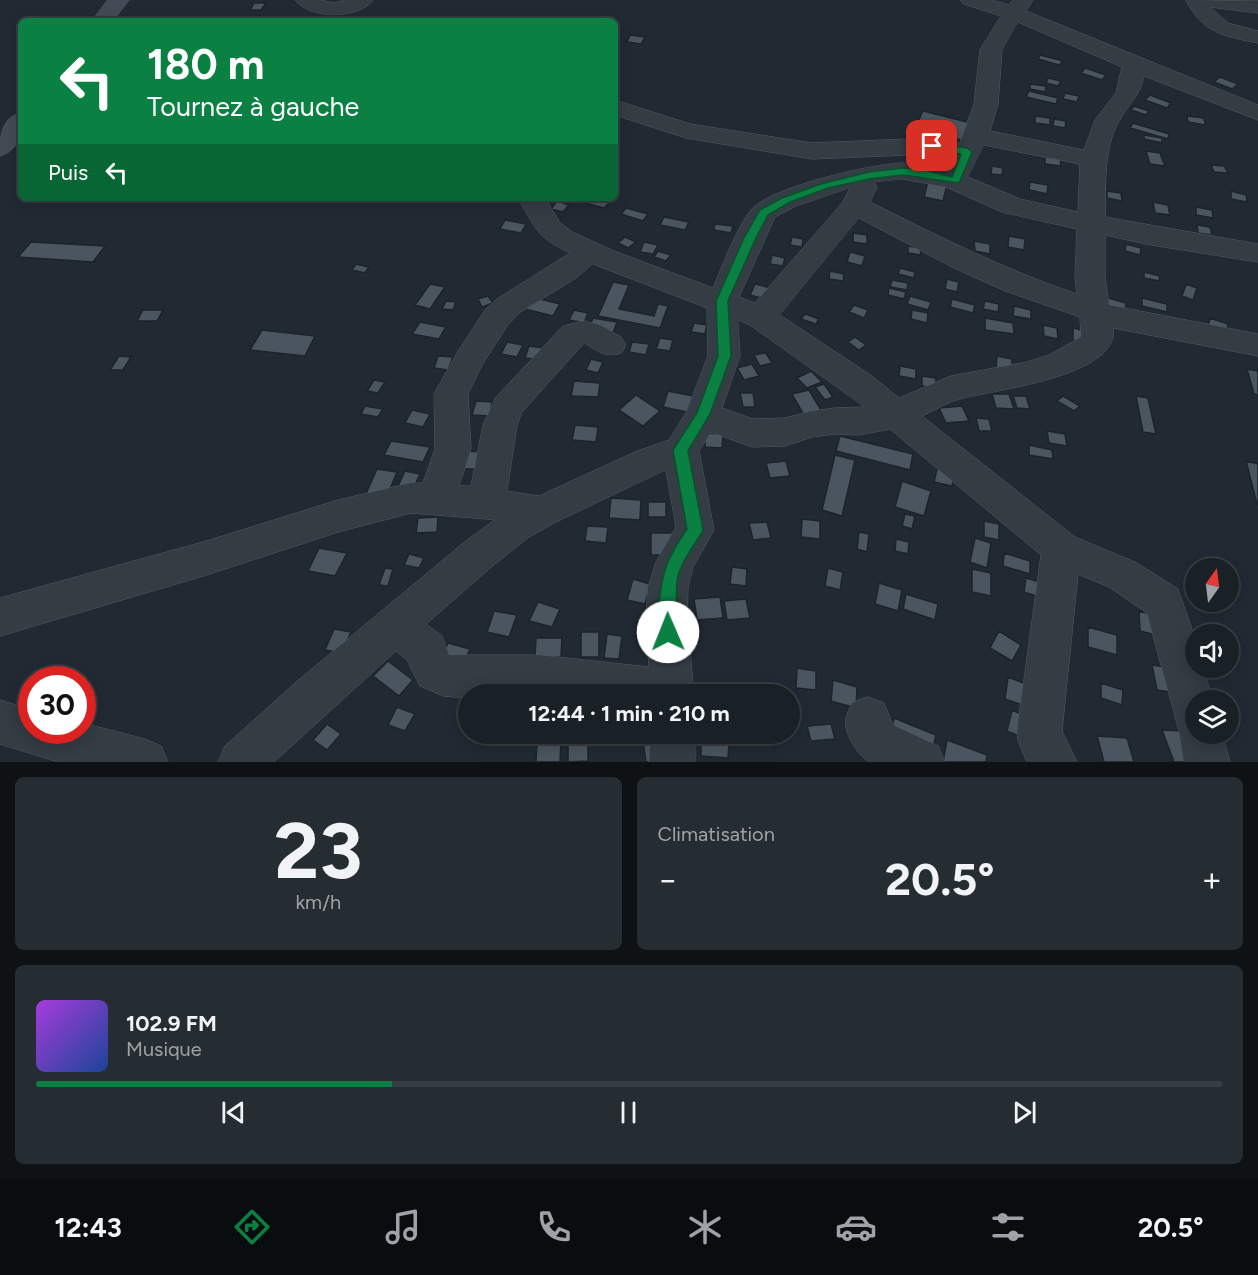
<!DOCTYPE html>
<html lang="fr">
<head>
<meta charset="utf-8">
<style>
	:root { --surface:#192026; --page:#262d32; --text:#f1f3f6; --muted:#9fa3a7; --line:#373e43; --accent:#0b8043 }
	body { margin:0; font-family:Figtree,sans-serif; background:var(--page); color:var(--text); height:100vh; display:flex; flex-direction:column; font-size:22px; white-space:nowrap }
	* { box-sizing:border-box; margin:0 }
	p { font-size:20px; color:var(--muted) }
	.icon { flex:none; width:33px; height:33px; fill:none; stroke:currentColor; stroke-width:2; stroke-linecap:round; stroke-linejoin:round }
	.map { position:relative; height:762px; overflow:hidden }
	.drawer { display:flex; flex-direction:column; gap:15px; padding:15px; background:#0e1215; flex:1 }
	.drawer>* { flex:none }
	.banner { position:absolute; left:18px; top:18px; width:600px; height:183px; border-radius:9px; box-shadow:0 3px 15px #0003,0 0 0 2px var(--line); background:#0b8043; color:#fff; overflow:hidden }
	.needle { width:39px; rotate:14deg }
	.tools { position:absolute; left:1185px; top:558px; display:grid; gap:12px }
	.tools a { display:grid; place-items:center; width:54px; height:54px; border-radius:50%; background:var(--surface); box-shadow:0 3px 15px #0003,0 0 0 2px var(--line); font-size:30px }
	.speed { position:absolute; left:18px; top:666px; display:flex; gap:12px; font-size:30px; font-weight:700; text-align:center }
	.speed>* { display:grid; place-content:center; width:78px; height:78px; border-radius:50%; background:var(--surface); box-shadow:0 3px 15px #0003,0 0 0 2px var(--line); line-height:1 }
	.speed .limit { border:9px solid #d22; background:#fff; color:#111 }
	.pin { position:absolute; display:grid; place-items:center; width:51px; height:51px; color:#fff; margin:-26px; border-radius:12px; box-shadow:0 3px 9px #0006 }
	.me { position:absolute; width:66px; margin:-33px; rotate:359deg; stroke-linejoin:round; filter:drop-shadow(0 0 4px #0008) }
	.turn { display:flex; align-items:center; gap:21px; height:126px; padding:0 30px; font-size:27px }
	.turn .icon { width:78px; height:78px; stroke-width:2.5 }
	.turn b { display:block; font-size:42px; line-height:51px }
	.then { display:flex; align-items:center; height:57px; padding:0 30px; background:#0003; gap:12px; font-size:22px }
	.big { font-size:45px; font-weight:700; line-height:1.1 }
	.drawer .widget { flex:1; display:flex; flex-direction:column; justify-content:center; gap:9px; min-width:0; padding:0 21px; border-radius:9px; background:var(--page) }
	.drawer .dial { align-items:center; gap:0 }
	.dial b { font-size:78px; line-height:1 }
	.song { display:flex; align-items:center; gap:18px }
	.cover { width:72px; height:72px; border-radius:9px; background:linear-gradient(135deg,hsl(280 70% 55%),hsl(220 70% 35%)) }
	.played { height:6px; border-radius:3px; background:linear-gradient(90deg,var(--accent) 30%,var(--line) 30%) }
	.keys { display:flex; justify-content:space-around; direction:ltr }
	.heat { display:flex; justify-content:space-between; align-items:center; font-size:33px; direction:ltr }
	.drawer .tiles { flex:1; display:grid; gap:15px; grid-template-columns:1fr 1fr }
	.widget:last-child { grid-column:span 2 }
	.trip { position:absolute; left:458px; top:684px; width:342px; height:60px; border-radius:30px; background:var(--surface); box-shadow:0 3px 15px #0003,0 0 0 2px var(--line); font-weight:700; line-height:60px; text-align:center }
	.tab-bar { display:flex; height:96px; justify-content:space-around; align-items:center; background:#0a0d0f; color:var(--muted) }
	.tab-bar .icon { width:42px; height:42px }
	.tab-bar .active { color:var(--accent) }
	.tab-bar b { font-size:27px; color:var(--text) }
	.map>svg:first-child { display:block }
</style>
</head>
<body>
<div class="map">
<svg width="1258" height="762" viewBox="0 0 1258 762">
	<rect width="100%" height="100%" fill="#212a33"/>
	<path fill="#4a555f" stroke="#1c232a" stroke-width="1.5" d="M254,3H266L261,10H250Z
		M630,35L645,37L641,44L627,42Z
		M1040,55L1063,61L1059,65L1038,59Z
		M1085,68L1106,75L1102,80L1081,73Z
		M1220,77L1238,84L1232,89L1214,82Z
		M1048,78L1061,81L1058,86L1046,83Z
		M1030,84L1046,86L1045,92L1030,89Z
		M1029,91L1058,98L1056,104L1026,97Z
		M1065,93L1079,96L1077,102L1063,99Z
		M1150,95L1171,103L1167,108L1145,100Z
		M1134,106L1149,111L1146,115L1131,110Z
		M923,111L975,124L968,142L915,128Z
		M1035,116L1050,118V125L1035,123Z
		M1187,116L1204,118L1205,125L1188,122Z
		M1054,119L1066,121L1065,128L1053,126Z
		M1133,123L1169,134L1168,139L1130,128Z
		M1144,135L1162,138V143L1144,139Z
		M1146,151L1160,153L1165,166L1150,164Z
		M925,155L957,161L952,176L920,169Z
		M1045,157L1060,159L1061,166L1045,164Z
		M1211,165L1224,166L1228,173L1214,172Z
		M992,166L1003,168L1002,175L991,174Z
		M928,181L947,185L943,201L924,197Z
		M1030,182L1048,185L1047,194L1029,190Z
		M1107,191L1121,193L1122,201L1107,198Z
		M1231,191L1246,195L1247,202L1231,199Z
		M585,198H593L609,203L604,208L582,202Z
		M557,201L569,205L563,212L551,209Z
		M1153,202L1168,205L1170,215L1155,213Z
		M1196,207L1212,210L1213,218L1196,215Z
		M626,208L648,214L643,221L621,214Z
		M664,217L689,222L685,230L660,225Z
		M505,220L526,224L521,233L500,229Z
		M715,224L733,226L731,233L714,230Z
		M1197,225L1210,227L1212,235L1198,233Z
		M853,233L867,235V244L853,242Z
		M1009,236L1025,239L1024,250L1008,247Z
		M625,237L636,242L628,248L618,243Z
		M792,237L803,239L802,247L790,245Z
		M974,241L990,244V254L975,251Z
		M31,242L105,246L93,262L18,257Z
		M644,242L658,245L653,254L640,252Z
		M1126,244L1141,248L1140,255L1125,251Z
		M908,246L920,248L921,255L908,253Z
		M658,251L671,255L666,261L654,257Z
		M850,252L865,256L862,266L847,262Z
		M772,255L785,258L783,266L770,264Z
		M356,264L369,267L365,273L352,270Z
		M900,268L915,272L914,278L898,274Z
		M830,271L844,274L843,281L829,279Z
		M1144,272L1160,276L1159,281L1144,278Z
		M947,279L959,282L957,292L945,289Z
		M892,280L908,283L907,290L890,287Z
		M613,282L629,285L619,309L654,316L658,304L668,306L660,328L598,316Z
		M430,284L445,287L430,309L415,305Z
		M755,284L775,289L769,300L750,295Z
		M1186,284L1197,288L1193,300L1182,296Z
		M889,288L906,292L904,299L888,295Z
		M488,296L493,303L482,307L478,299Z
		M910,296L931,302L928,310L907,304Z
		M532,297L560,304L553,316L525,309Z
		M1108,298L1126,303L1125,311L1107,306Z
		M1142,298L1167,304V312L1142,306Z
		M952,299L975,305L973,313L950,307Z
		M446,301L456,302L453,310L442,309Z
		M985,301L999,304L998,312L983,309Z
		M854,305L868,310L864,318L849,312Z
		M1014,306L1031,310V319L1013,316Z
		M143,310H163L157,321H137Z
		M574,310L588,313L584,323L569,320Z
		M912,310L928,313L927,323L911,319Z
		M805,314L819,319L816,324L801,319Z
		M593,318L617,322L613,333L589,328Z
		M985,318L1013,323L1014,334L985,330Z
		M1210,318L1228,324L1226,333L1208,326Z
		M420,322L446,327L439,339L412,334Z
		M694,323L707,325L705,334L691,332Z
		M1043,325L1057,328L1058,339L1044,336Z
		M1073,328L1086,331L1087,343L1073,340Z
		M262,330L315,336L305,356L250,350Z
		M855,337L866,345L859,350L848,342Z
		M660,338L673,340L670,351L656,349Z
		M507,342L523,345L517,357L501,354Z
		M632,342L649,344L646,355L629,352Z
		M529,346L544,348L540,360L525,358Z
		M766,353L772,363L760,366L754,355Z
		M119,356L131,357L123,370H110Z
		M438,356L453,357L448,370L434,368Z
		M997,356L1012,359V371L996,368Z
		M591,359L603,362L598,373L586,370Z
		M752,364L759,376L744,380L737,368Z
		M900,366L916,369V379L899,376Z
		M1247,369L1258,371V395L1254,394Z
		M811,371L822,382L807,388L797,378Z
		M922,376L936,378V388L922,386Z
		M374,380L385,382L378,393L367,391Z
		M574,381L600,383L598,397L571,396Z
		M824,384L833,397L825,400L815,387Z
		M809,390L821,410L804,415L792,394Z
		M668,391L693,396L687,412L663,407Z
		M740,393H753L755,407H743Z
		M992,394H1009L1014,409L996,408Z
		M636,395L660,411L643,426L619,410Z
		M1013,396H1026L1030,409L1017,408Z
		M1063,396L1080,406L1074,411L1057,401Z
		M1136,396L1148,398L1156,434L1143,432Z
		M476,401L492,402L490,416L472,415Z
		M365,406L383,409L378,417L361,414Z
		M962,406L969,421L946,423L939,408Z
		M412,410L430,414L423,427L405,423Z
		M976,418L989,419L992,431H979Z
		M575,425L598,427L596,442L572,440Z
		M1047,431L1065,434L1067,446L1049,443Z
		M705,433L723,434L722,448L705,447Z
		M840,436L913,454L910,470L836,451Z
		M391,441L430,447L423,462L384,455Z
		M1029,445L1052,450L1053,459L1029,455Z
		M465,451L482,452L478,469H462Z
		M835,455L855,460L842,516L822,510Z
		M786,461L790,476L770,478L766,463Z
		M1246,461L1258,464V504H1257Z
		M938,465L955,470L952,486L934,482Z
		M377,469L397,472L386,499L365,496Z
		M405,471L420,474L413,489L398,486Z
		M902,481L931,491L924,516L895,507Z
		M611,498L641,500L640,520L609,518Z
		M648,502H666V517H648Z
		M905,514L915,516L912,529L902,526Z
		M438,517L437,532L416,533L418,518Z
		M802,519L820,521V539L801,537Z
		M984,521L999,524V540L984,537Z
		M767,522L771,538L753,540L749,523Z
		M587,526L608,527L606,543L585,541Z
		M859,532L869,534L867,552L857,549Z
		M651,533H673V555H651Z
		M975,538L991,543L987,568L970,562Z
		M896,539L909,542L908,554L895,551Z
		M319,548L347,553L335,576L308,571Z
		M1004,553L1030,561V574L1003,566Z
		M409,554L424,558L419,568L404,565Z
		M732,567L747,569L746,586L730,584Z
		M385,568L393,569L388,586L379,585Z
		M828,568L843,572L840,590L825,586Z
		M972,569L991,573V596L972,592Z
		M1026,578L1050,585L1048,600L1024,592Z
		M633,579L650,584L645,604L627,600Z
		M879,583L902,590L898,611L875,604Z
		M906,594L938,604L935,620L903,609Z
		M720,597L723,618L697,620L694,599Z
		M746,599L750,618L727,620L724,601Z
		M538,602L560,609L552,627L529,621Z
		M494,611L517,615L509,637L487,632Z
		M1139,611L1162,617L1164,637L1140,631Z
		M1088,627L1117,635V655L1088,647Z
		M334,629L351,632L342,653L325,650Z
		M999,631L1021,645L1012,661L990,648Z
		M581,632H599V657H581Z
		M607,634L622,636L619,659L604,658Z
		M536,638H562L561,657H535Z
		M448,643L470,649L461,669L439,663Z
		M388,661L413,680L399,696L373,676Z
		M1152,665L1172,668L1179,693L1157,690Z
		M797,668L816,671V690L796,688Z
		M1008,677L1036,688L1034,709L1005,699Z
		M833,680L857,687L856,708L831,701Z
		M1101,683L1123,690L1122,705L1101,698Z
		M773,687L787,689V694H772Z
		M397,707L415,714L405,731L388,725Z
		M1012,710L1032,719L1029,740L1007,731Z
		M894,718L936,735L931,756L890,738Z
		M327,724L341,734L327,750L313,740Z
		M831,724L835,739L811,741L807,726Z
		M1162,730L1184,731L1196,762H1174Z
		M477,734H502L501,741L477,740Z
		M642,734H665L668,762H646Z
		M1097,736L1127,738L1134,762H1104Z
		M588,737V761L568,762V738Z
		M561,740L560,762H536L537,741Z
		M947,740L987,755L986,762H943Z
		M701,741L729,743L728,758L701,756Z"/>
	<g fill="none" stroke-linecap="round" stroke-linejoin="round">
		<g stroke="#525a62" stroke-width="1">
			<path id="street" d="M295,0H320L334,3L345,0H373C360,19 309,20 295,0Z
				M961,0H992L1009,5L1013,0H1033L1026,11L1258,105V120L1144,76C1141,95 1128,104 1119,121C1103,150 1106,185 1105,217L1258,244V262L1151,245L1105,235V277L1109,305L1258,334V356L1113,328C1121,377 991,390 960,399C947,402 934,411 922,416L1075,537L1137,563L1178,589L1196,641V668H1203L1213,700H1196V734H1222L1230,762H1184L1179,731L1147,613L1109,587L1078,574L1062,731L1077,762H1027L1018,741L1017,731L1041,555L890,429L859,435L835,434L812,437L785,446L752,447L711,432L699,451L714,530L693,567L688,587L687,617L694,694H468V698L443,696L420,686L407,660L396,651L274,762H218L225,746L295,683L467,540L495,520L487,519L411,513L338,532L210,574L0,636V598L210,540L338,500L411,483H423L435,449L434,394L457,353L485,310L497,299L570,253C534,236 538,229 517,198H545L560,223L572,232L614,251L713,288C721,269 741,217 755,206C781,185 868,165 901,163C916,163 932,168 946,171L953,157L932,154L812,159L686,138L615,115V100L690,124L812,143L932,138L960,143L974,104L980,50L1001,16L964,4ZM1018,22L1122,67L1116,93L1095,120L1084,150L990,131L998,104L1002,50ZM984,145L1080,164L1078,212L1020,199L968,177ZM903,179L946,187L1002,212L1077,229L1075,277L1077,294C1005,270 938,236 870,202L877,187L874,182ZM850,188L843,202L755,303L739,297L775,217L796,206ZM859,218L952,267L1005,291L1080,317L1081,337L1049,355L1027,362L951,376L899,398L872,376L780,315ZM593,264L707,308L708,356L687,411L669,440L635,452L539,496L507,491L517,425L522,412L584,343C598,351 605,358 621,353L626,345L621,337L600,325L584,321L563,326L496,397L483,425L471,486H459L471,449L468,394L482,365L507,326L519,313L576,278ZM738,320L750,325L865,407L835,408L812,411L785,418L753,419L722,408L740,356ZM666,470L676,527L656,562L648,587L646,617L649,667L538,655H449L442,636L426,624L495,564L529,537L554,523Z
				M1186,0L1258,1V13L1210,7L1228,23L1258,31V43C1224,36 1203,34 1186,0Z
				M868,697L884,703L891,721L895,726L938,746L945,762H869C857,754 843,733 846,718C847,713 850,708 852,703Z
				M0,700L32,710V730H82V723L145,739L161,746L168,762H58L0,744Z
				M651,734H695V762H649Z"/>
		</g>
		<g stroke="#525a62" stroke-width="1">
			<path id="secondary" d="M108,0H129L113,21H92Z
				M21,113C21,131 21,150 0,156C0,137 0,118 21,113Z"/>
		</g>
		<use href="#street" fill="#343c44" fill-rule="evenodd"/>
		<use href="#secondary" fill="#434c56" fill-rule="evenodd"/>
	</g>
	<path fill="#0b8043" stroke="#07532c" stroke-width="1.5" d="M932,143L967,148L972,152L959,183L903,175L869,179L828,188L790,202L768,215L756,238L728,301L731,356L710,414L688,451L703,530C695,545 682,559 678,576C674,592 679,627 674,638L668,640L662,638C657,627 658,616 659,605C662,570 668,557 687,529L673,450L697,413L718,356L716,301L744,238L760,210L782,198L821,184L869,172L903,168L921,169L952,177L961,154L928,148V144Z"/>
</svg>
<div class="tools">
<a><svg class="needle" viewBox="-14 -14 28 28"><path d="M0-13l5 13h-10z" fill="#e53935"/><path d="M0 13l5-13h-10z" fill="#9fa3a7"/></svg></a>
<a><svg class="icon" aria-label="sound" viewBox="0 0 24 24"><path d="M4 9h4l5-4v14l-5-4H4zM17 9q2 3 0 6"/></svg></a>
<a><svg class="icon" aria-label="layers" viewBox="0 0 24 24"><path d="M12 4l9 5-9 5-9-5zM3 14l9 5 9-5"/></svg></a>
</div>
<div class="speed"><div class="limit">30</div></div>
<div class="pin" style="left:932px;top:146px;background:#d93025"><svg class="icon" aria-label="arrive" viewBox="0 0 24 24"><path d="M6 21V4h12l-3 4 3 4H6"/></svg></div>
<svg class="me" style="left:668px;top:632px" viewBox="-20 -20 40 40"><circle r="19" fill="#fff"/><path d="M0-13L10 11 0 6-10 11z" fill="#0b8043"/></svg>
<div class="trip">12:44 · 1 min · 210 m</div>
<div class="banner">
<div class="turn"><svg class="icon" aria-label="left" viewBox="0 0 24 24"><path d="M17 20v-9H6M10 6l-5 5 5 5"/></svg><div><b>180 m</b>Tournez à gauche</div></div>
<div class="then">Puis<svg class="icon" aria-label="left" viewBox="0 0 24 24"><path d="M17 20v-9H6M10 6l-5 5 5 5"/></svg></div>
</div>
</div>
<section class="drawer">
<div class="tiles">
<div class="widget dial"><b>23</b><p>km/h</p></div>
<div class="widget"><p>Climatisation</p>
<div class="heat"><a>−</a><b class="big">20.5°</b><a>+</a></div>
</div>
<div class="widget">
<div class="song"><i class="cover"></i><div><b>102.9 FM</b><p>Musique</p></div></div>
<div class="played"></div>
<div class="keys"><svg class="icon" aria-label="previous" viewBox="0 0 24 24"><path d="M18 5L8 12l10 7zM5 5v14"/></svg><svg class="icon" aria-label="pause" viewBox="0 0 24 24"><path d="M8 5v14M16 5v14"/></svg><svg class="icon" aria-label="next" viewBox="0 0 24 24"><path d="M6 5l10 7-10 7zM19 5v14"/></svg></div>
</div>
</div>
</section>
<nav class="tab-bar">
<b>12:43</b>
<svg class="icon active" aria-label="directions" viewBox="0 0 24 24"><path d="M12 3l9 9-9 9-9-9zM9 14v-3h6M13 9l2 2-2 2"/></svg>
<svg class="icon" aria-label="music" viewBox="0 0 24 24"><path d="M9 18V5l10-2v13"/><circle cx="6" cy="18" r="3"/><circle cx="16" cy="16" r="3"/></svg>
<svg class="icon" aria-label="phone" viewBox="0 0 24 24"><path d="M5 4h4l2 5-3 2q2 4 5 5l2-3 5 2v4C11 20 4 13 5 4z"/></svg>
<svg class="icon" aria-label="climate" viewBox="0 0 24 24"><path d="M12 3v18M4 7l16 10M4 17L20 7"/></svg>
<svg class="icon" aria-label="car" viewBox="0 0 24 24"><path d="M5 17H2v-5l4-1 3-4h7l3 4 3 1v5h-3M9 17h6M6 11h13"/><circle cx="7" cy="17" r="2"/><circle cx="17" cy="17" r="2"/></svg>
<svg class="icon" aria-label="filters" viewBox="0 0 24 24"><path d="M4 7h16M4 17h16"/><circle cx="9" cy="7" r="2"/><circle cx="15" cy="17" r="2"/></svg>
<b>20.5°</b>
</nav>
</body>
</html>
